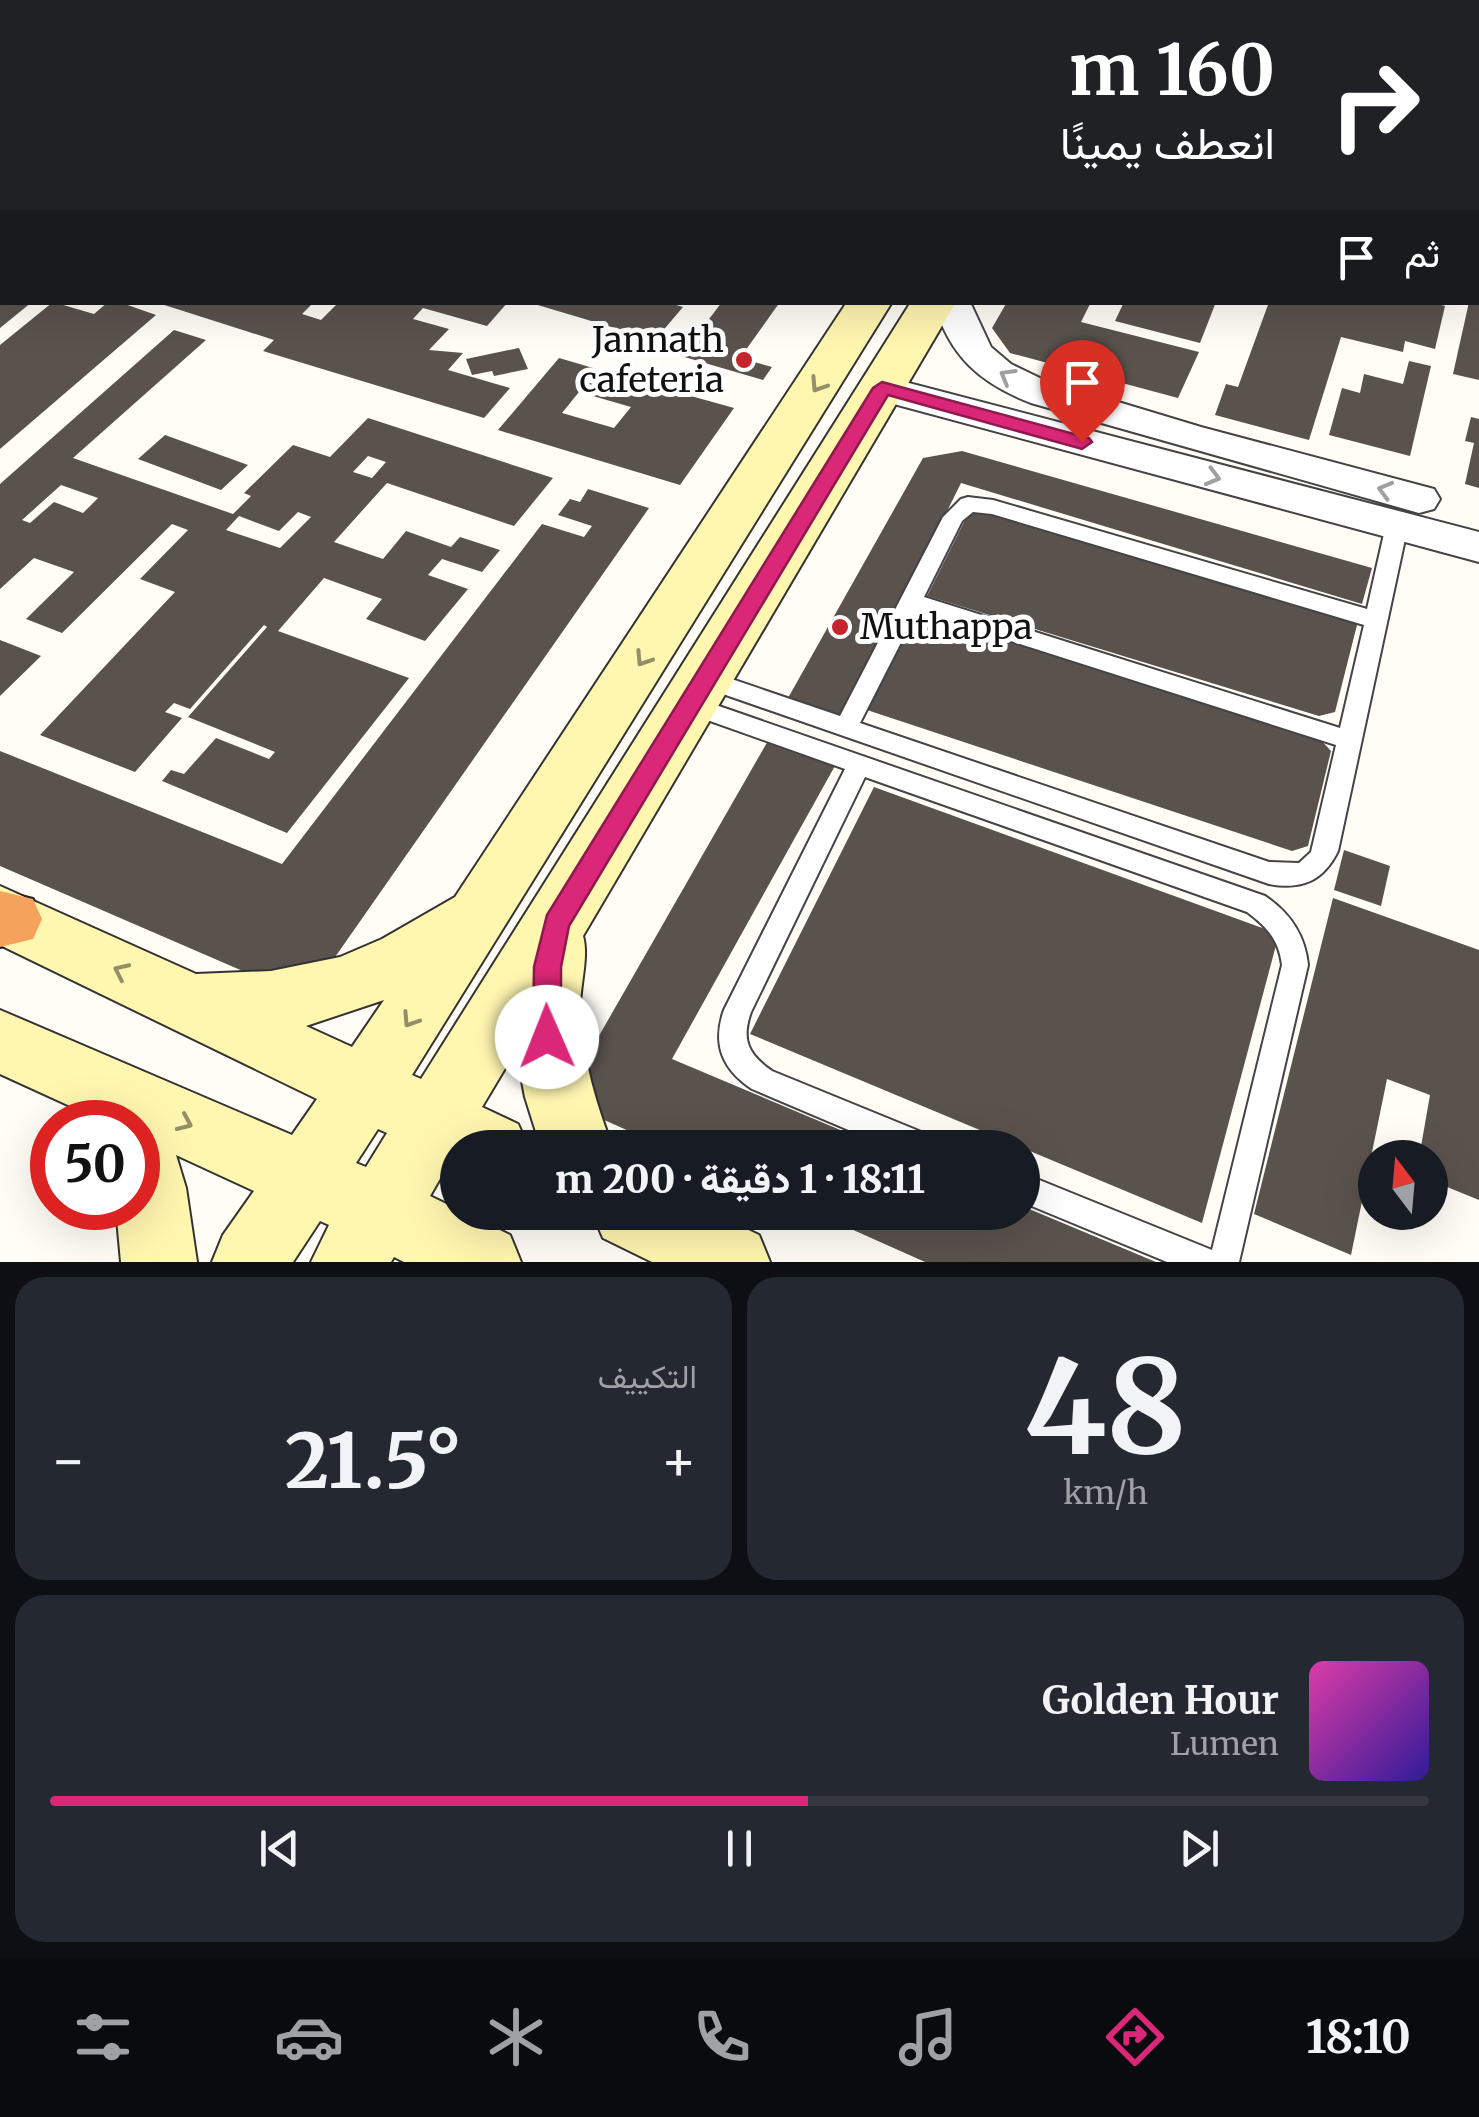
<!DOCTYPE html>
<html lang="ar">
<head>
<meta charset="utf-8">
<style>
	:root { --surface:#171b24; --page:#242831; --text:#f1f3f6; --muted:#9ea1a6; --line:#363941; --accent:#db2777 }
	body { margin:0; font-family:Merriweather,Vazirmatn,serif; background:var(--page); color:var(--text); direction:rtl; height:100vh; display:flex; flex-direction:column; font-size:38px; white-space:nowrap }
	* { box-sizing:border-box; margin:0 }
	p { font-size:32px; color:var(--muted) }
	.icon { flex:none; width:55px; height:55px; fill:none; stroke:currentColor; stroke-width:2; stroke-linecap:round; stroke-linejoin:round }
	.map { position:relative; height:1262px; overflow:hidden; direction:ltr }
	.details { display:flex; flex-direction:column; gap:15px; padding:15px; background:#0d0f14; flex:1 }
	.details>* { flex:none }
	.guide { position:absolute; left:0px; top:0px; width:1480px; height:305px; box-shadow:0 10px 40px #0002; direction:rtl; background:#202124; color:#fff; overflow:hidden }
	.needle { width:65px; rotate:344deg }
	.tools { position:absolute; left:1358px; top:1140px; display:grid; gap:20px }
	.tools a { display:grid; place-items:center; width:90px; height:90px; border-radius:50%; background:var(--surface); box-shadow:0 10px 40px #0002; font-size:50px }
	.speed { position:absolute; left:30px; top:1100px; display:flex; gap:20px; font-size:50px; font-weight:700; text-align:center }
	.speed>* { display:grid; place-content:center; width:130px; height:130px; border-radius:50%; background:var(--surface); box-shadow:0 10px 40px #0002; line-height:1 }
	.speed .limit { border:15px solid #d22; background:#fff; color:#111 }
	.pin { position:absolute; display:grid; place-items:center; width:85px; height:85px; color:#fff; margin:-102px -42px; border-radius:50% 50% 50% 0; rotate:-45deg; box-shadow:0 0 10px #0007 }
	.pin .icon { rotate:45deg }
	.me { position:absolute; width:110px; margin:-55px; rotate:359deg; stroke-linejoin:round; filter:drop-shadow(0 0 8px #0008) }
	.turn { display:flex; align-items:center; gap:35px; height:210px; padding:0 40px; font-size:45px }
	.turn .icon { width:130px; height:130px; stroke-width:2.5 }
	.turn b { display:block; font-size:70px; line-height:85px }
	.then { display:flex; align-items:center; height:95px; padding:0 40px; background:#0003; gap:20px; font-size:38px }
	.big { font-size:75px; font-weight:800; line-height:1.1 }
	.details .card { flex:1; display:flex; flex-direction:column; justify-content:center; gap:15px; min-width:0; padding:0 35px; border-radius:30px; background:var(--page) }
	.details .dial { align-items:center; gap:0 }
	.dial b { font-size:130px; line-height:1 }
	.song { display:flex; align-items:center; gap:30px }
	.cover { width:120px; height:120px; border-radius:15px; background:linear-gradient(135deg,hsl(320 70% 55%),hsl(250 70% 35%)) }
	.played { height:10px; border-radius:5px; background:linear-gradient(90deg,var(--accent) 55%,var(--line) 55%) }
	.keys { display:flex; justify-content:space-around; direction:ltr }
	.heat { display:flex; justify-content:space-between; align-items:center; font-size:55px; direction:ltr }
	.details .tiles { flex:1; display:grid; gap:15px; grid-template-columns:1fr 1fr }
	.card:last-child { grid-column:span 2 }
	.trip { position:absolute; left:440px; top:1130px; width:600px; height:100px; border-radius:50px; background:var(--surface); box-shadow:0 10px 40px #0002; font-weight:800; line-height:100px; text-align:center; direction:rtl }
	.tab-bar { display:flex; height:160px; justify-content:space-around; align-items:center; background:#090b0e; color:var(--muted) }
	.tab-bar .icon { width:70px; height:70px }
	.tab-bar .active { color:var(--accent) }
	.tab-bar b { font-size:45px; color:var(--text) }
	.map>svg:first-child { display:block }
</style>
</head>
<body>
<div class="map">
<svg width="1479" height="1262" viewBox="0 0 1479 1262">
	<rect width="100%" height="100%" fill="#fffdf5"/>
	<path fill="#5a524d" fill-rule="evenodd" d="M0,302H32L0,328Z
		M53,302L94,314L108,302H119L156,315L0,449V345Z
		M155,302H314L302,314L321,320L339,302H508L487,326L423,308L413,319L449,329L429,350L463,353L448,370L510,388L484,418L263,351L274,340Z
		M666,302L683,307L655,340L531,303Z
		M722,302H780L740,358L772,367L763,380L681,356Z
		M1007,302H1091L1081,322L1199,352L1178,398L1010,353L992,328Z
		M1124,302H1216L1200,343L1115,321Z
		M1269,302H1432L1445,306L1435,349L1405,341L1403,352L1341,337L1309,440L1215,415L1226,384L1238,387Z
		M1469,302H1479V380L1453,374Z
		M174,330L206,340L73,458L233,514L251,496L244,493L293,445L330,457L368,418L553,478L514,526L387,483L334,542L383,559L406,531L451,547L460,537L500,550L482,572L442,559L428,575L468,589L425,641L366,619L382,599L324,578L278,631L409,678L287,833L162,781L171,770L184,774L216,738L269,759L275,752L188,717L267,627L264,625L190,709L174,703L165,712L182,718L135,772L40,735L175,592L140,579L188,530L172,524L62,633L26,619L74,572L34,558L0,589V484ZM368,456L386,462L372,478L353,472ZM61,485L98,498L83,513L54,502L30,523L22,520ZM298,512L311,517L280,548L226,530L239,516L279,531Z
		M519,348L528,369L494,376L492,371L472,375L466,359Z
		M559,358L648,384L734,408L680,485L498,430ZM579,392L631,407L614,428L562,413Z
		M1409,361L1431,366L1410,456L1329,435L1342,388L1360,393L1364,374L1403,384Z
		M1471,417L1479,419V488L1465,484L1474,443L1465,441Z
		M165,435L248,465L221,490L138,459Z
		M962,451L1372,568L1362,604L961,483L845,717L788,698L923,458Z
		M588,489L649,508L333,960L273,984L0,866V751L282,864L542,524L584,537L592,526L558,515L570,499L580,502Z
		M971,508L1358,621L1335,712L1319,716L927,596Z
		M912,609L1319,738L1331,751L1308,846L1292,851L861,708Z
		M0,640L41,656L0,696Z
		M769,739L836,764L672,1059L883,1148H667L602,1119L584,1062Z
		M874,787L1279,934L1202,1223L750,1034Z
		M1344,850L1390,866L1381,906L1334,890Z
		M1333,898L1479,950V1200L1430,1180V1158H1419L1430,1095L1387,1079L1351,1255L1254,1214Z
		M1022,1206L1156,1262H925L813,1212H1022Z"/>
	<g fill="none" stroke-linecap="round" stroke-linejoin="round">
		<g stroke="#444" stroke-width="4">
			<path id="lane" d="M1233,0H1259L1260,2H1235Z
				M1478,42H1479V50H1478Z
				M968,497L993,500L1367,609L1386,525L1390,520H1404L1408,525L1338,851C1323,881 1302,890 1269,884L697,685L693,679L697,673L705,670L840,716L943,517L961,499ZM973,512L992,514L1364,625L1340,728L924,597L962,521ZM917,611L1336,745L1311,852L1299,863L1269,862L860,723Z
				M690,696L1265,896C1290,913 1305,935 1308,965L1239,1262H1167L1022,1202V1173L1212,1250L1282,965C1279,940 1267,927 1247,912L865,777L751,1012C741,1040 748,1054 772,1071L936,1138L940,1148H891L752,1089C722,1069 712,1044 724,1010L845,769L682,711L678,705L682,699Z"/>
		</g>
		<g stroke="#444" stroke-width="4">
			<path id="street" d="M621,0H659L660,2H622Z
				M0,53L2,54V72H0Z
				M934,302H970L991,347L1011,364L1042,379L1201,427L1434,489L1440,499L1434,509L1419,513L1031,403C980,383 949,356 934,302Z
				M882,376L1479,532V562L868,397L863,388L868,379Z"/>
		</g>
		<g stroke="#333" stroke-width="4">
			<path id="secondary" d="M847,302H892L412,1075L421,1079L911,302H956L583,936C589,956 580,985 580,1007C582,1056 595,1102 613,1148H541L525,1097L516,1050L482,1107L518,1124L529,1148H458V1168L449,1163L430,1196L510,1235L521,1262H404L394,1257L391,1262H311L329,1225L320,1221L293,1262H212L223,1235L254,1191L176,1155L186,1188L197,1262H121L116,1208H138V1122H105L0,1074V1010L292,1135L317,1099L0,945V886L196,974L271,971L340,957L382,939L455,897ZM384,1000L352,1047L306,1026ZM378,1129L387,1133L366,1167L356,1163Z
				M592,1212H710L759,1235L770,1262H652L603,1238Z"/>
		</g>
		<g stroke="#222" stroke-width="4">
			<path id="highway" d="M0,891L33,899L42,919L33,939L0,947Z"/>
		</g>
		<use href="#lane" fill="#fff" fill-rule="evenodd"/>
		<use href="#street" fill="#fff" fill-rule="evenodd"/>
		<use href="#secondary" fill="#fff6b0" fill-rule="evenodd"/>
		<use href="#highway" fill="#f5a25d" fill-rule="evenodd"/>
	</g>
	<defs><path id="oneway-chevron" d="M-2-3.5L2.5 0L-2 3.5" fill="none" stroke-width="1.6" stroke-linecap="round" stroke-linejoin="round" transform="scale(2.5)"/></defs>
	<g stroke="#a0a0a0">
		<use href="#oneway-chevron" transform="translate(1007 376) rotate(-150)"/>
		<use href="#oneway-chevron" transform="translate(1213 477) rotate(15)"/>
		<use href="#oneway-chevron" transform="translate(1385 490) rotate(-165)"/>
	</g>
	<g stroke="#948f68">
		<use href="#oneway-chevron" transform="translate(818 385) rotate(123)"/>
		<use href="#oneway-chevron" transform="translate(643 659) rotate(123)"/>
		<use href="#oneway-chevron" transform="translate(121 971) rotate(-155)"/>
		<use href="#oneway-chevron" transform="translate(410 1020) rotate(123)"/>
		<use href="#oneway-chevron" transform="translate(185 1123) rotate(24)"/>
	</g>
	<path fill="#db2777" stroke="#8e194d" stroke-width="2.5" d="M882,382L1089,438L1092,442L1082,449L888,395L569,926L561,967V1037L557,1046L547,1050L537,1046L533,1037L534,967L547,915L873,388Z"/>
	<g fill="#c4262e" stroke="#fff" stroke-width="4">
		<circle cx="744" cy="360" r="10"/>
		<circle cx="840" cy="627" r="10"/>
	</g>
	<g text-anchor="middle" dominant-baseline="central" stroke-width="10" stroke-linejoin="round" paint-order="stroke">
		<g font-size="35" fill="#111" stroke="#fff" text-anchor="end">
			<text x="724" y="340">Jannath<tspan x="724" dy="40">cafeteria</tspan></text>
			<text x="860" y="627" text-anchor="start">Muthappa</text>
		</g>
	</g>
</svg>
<div class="tools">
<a><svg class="needle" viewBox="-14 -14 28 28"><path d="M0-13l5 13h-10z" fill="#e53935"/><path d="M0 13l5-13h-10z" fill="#9ea1a6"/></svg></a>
</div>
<div class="speed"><div class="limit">50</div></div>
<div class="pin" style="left:1082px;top:442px;background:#d93025"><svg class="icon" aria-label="arrive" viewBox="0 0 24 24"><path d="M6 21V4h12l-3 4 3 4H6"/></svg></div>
<svg class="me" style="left:547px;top:1037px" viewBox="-20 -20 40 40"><circle r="19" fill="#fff"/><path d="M0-13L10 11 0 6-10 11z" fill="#db2777"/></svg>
<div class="trip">18:11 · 1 دقيقة · 200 m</div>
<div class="guide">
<div class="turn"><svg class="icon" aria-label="right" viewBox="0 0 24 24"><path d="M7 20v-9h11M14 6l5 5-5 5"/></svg><div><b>160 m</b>انعطف يمينًا</div></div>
<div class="then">ثم<svg class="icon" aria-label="arrive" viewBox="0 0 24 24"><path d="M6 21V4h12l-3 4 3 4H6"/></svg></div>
</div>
</div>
<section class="details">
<div class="tiles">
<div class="card dial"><b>48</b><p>km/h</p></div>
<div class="card"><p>التكييف</p>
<div class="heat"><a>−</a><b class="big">21.5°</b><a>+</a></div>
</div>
<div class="card">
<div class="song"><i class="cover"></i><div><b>Golden Hour</b><p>Lumen</p></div></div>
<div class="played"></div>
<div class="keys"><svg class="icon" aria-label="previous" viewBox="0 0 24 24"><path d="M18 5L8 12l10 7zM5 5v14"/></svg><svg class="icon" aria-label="pause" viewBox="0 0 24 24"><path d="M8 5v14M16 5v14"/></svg><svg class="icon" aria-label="next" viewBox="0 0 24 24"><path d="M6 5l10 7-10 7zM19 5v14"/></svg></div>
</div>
</div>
</section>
<nav class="tab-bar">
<b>18:10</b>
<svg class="icon active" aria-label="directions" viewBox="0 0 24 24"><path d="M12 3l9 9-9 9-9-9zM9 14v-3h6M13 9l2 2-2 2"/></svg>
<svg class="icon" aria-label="music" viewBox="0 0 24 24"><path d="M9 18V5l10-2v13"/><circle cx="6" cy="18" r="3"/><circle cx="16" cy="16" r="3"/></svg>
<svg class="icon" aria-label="phone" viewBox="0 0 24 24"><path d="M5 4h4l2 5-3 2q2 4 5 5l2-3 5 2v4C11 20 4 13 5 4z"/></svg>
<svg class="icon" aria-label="climate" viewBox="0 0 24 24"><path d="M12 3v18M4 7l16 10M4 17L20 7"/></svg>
<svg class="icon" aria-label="car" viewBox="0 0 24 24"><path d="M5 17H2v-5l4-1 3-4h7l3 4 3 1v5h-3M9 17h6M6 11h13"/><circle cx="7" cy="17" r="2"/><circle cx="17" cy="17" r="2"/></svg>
<svg class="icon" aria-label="filters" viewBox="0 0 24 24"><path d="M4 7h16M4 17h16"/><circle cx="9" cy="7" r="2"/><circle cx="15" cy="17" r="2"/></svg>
</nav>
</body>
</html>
